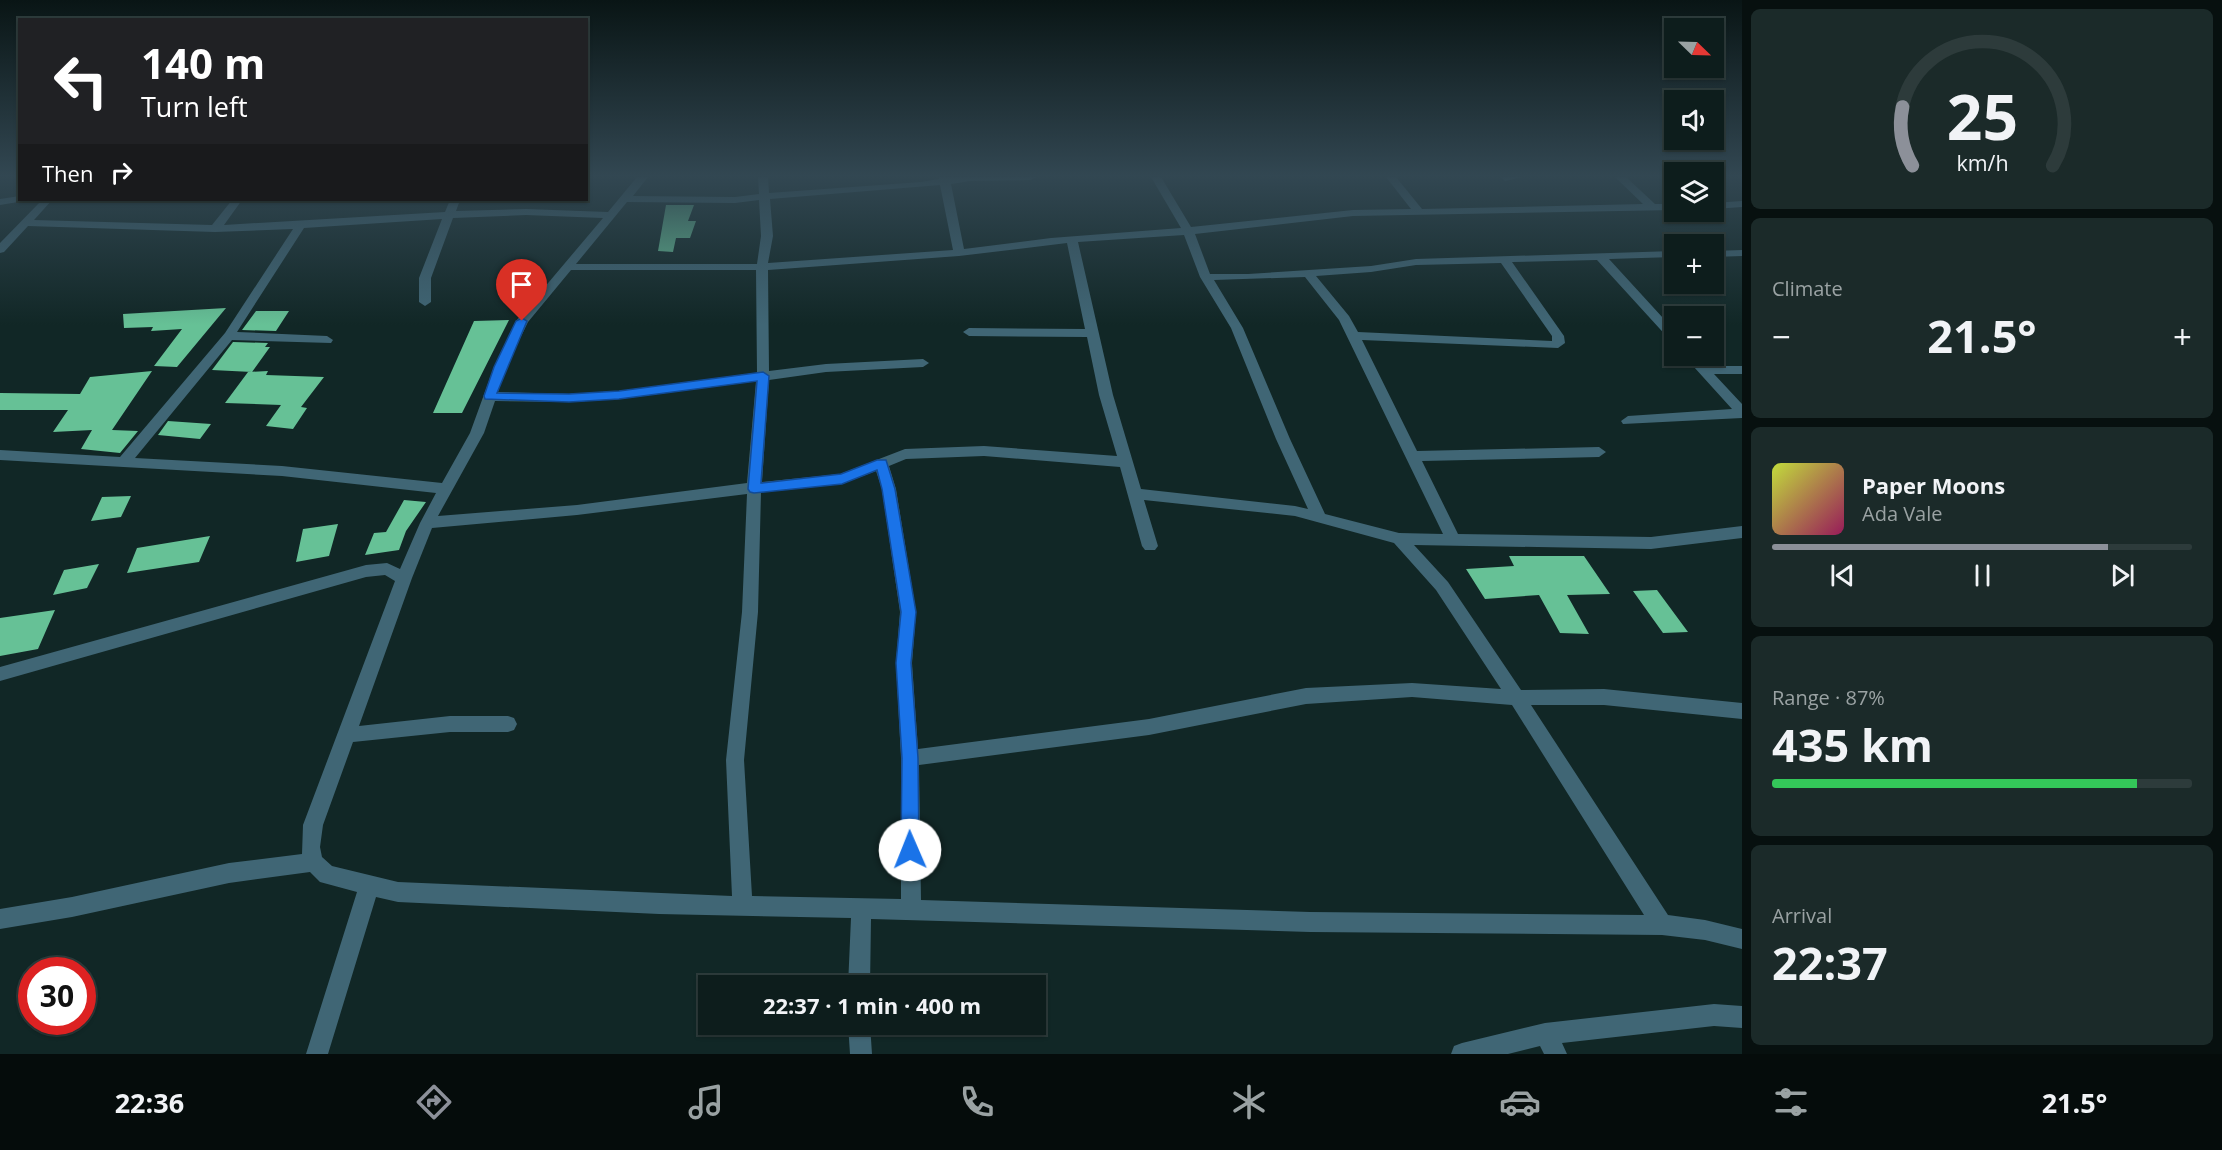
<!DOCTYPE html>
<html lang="en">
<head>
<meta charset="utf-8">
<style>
	:root { --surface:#0d1d1c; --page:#1b2a29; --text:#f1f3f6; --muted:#9aa2a3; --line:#2d3b3b; --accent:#8c9099 }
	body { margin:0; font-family:"Open Sans",sans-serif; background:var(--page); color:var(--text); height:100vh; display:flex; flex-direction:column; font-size:22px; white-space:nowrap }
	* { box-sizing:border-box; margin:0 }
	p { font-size:20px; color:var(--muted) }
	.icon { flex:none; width:33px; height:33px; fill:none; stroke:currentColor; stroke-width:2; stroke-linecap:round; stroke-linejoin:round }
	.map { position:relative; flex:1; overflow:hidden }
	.details { display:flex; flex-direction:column; gap:9px; padding:9px; background:#07100f; width:480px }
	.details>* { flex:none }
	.guide { position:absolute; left:18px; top:18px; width:570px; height:183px; border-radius:0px; box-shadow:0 2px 4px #0004,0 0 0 2px var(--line); background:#202124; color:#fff; overflow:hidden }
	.needle { width:39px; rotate:113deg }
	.fabs { position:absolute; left:1664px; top:18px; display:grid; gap:12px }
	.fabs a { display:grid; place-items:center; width:60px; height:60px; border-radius:0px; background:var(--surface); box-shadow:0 2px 4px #0004,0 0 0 2px var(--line); font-size:30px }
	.speed { position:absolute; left:18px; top:957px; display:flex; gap:12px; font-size:30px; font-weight:700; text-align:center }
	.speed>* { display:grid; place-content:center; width:78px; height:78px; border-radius:50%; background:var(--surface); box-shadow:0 2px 4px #0004,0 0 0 2px var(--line); line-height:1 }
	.speed .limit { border:9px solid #d22; background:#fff; color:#111 }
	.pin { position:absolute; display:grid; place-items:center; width:51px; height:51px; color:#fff; margin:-62px -26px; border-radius:50% 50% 50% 0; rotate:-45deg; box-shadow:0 0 6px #0007 }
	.pin .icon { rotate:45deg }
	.me { position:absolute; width:66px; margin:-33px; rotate:359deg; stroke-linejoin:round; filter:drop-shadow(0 0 4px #0008) }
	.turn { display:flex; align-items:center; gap:21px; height:126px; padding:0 24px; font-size:27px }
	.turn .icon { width:78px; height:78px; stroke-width:2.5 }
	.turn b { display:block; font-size:42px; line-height:51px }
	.then { display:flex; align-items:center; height:57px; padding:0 24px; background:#0003; gap:12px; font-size:22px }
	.big { font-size:45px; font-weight:700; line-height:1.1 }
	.details .tile { flex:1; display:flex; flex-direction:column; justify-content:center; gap:9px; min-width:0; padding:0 21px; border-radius:9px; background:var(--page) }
	.details .dial { align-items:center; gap:0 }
	.dial svg { height:156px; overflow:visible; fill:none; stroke:var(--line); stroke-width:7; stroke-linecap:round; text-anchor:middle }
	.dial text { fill:var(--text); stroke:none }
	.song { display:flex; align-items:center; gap:18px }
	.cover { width:72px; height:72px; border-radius:9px; background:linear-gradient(135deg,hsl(70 70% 55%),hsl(330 70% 35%)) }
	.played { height:6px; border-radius:3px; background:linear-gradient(90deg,var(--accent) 80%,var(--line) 80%) }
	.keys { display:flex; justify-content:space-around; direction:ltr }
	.heat { display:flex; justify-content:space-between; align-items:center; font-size:33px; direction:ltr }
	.charge { height:9px; border-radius:4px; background:linear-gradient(90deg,#34c759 87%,var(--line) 0) }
	.trip { position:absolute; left:698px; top:975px; width:348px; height:60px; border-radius:0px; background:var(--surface); box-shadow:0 2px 4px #0004,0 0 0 2px var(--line); font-weight:700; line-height:60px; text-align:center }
	.dock { display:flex; height:96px; justify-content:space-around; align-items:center; background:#050c0b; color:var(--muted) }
	.dock .icon { width:42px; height:42px }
	.dock .active { color:var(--accent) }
	.dock b { font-size:27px; color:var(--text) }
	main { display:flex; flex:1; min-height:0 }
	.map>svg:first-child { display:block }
</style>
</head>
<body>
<main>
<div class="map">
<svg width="1742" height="1054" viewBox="0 0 1742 1054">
	<rect width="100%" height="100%" fill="#112726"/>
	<path fill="#66c196" d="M666,205H694L688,221H696L690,238H676L673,252L658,251Z
		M226,308L177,367L154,366L182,329L151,331L153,327L124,328L123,314Z
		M256,311H289L276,331L242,330Z
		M509,320L462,413H433L474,321Z
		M233,342L268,343L265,347H270L252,372L212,370Z
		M152,371L112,430L138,431L120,453L81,449L92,430L53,432L68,410H0V393L80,394L90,377Z
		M268,371L266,375L324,377L301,407L307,408L293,429L266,426L281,405L225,403L248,372Z
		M168,421L211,424L200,439L158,435Z
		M131,496L121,517L91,521L102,497Z
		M404,500L426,502L406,531L399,550L365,555L374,533L386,532Z
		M338,524L329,556L296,562L303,529Z
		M210,536L199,562L127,573L137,548Z
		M1509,556H1584L1610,594L1567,595L1589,634L1560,633L1539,595L1485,599L1466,569L1514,566Z
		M99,564L87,588L53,595L64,570Z
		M1657,590L1688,632L1663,633L1633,591Z
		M55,610L38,649L0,656V618Z"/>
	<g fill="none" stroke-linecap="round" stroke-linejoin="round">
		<path fill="#406675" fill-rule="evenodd" d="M637,177H648L633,196L735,197L759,194L758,177H768L769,193L921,182L939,179V177H1036L1031,180L970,181L951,184L964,249L1051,238L1181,228L1151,177H1161L1191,227L1353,210L1411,209L1386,177H1396L1422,209L1643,204L1615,177H1626L1655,204H1674V210L1353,216L1195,234L1210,274H1248L1371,266L1416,259L1674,251V257L1609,259L1674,330V341L1670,340L1597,260L1512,262L1564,336L1565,343L1558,348L1362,340L1417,451L1599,447L1606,452L1599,457L1422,461L1458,534L1651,537L1742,526V538L1651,549L1414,545L1448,582L1521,690L1604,689L1742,703V719L1604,705H1531L1668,915L1705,920L1742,929V949L1705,940L1662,935L1310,932L871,919L870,986H848L851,918L659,914L398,902L376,897L328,1054H306L357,892L320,882L310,872L229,883L72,917L0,929V909L72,897L229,863L302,854L303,825L395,581L385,575L366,577L0,681V667L366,565L387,563L400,569L420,523L436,493L282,476L0,460V450L120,457L225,333L293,229L215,232L28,226L4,252L0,253V243L42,200H52L34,220L212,225L232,200H242L224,225L445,212L450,200H460L456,211L526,209L608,212ZM940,185L953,250L768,263L773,236L770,199ZM759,200L761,236L757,264H576L627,202L735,203ZM526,215L603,218L516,321L494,367L470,433L442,483L282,466L135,458L232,340L331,343L333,340L327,336L237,332L304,228L442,219L419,278V302L425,306L431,302V278L453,218ZM1184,235L1200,277L1231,328L1276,439L1308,509L1295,506L1141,489L1113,395L1078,242ZM1067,243L1085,329L969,328L963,332L969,336L1087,337L1099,395L1117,456L984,446L905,449L840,474L762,482L769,380L826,372L923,367L929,363L923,359L826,364L769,371L768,270L959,256ZM1501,263L1552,336V341L1358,332L1349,316L1316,276L1371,272L1416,265ZM571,270H756L757,373L619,391L569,394L498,392L506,367L528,322ZM1305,277L1339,320L1443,534L1399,533L1325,514L1290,439L1243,328L1214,280ZM756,381L747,483L577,505L438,516L484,433L495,401L569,402L619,399ZM984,456L1120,467L1142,546L1145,550H1155L1158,546L1144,500L1295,516L1394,543L1436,590L1501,689L1412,683L1306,688L1149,719L918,749L912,663L916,612L896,489L889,466L906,459ZM876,471L882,489L900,612L896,663L901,758V899L752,896L744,760L758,612L761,492L842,484ZM747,494L742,612L726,760L732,896L398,882L332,866L322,857L320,847L323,825L353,742L450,732H508L514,730L517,724L514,718L508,716H450L359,726L412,578L432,528L577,515ZM1412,697L1512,705L1644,915L1310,912L921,900L919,765L1149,735L1306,704Z
			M1501,177H1522L1505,181Z
			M20,196V200H25L24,201L0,205V199Z
			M1742,201V207L1713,209V203Z
			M1742,250V256L1713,257V251Z
			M1684,356H1697L1706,366H1742V374H1714L1742,404V418L1623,424L1621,421L1628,416L1732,409Z
			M1714,1004L1742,1006V1028L1714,1026L1562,1043L1567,1054H1544L1540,1046L1508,1054H1451L1454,1046L1462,1043L1545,1023Z
			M848,1024H870L872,1054H850Z"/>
	</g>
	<linearGradient id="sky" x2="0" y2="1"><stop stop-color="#091515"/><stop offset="0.54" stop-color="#324752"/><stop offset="1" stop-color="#324752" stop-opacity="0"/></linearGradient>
	<rect width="1742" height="325" fill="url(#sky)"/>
	<path fill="#1a73e8" stroke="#114b97" stroke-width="1.5" d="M522,318L527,321L497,393L569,394L619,391L763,372L769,376L761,483L841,474L877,460H886L895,489L916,612L911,663L918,758L919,850L916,856L910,859L904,856L901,850L902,758L896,663L901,612L882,489L877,470L842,484L754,493L750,492L748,489L757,381L619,399L569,402L485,399L484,396L494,367L516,321Z"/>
</svg>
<div class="fabs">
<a><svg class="needle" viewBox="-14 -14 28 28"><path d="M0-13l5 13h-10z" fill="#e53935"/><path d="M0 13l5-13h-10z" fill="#9aa2a3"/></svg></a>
<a><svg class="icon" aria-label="sound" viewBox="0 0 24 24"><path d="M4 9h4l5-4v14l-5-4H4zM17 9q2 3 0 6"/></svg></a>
<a><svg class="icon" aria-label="layers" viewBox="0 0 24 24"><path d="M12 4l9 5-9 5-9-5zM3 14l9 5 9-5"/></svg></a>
<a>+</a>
<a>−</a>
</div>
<div class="speed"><div class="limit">30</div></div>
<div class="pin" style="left:522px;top:321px;background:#d93025"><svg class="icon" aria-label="arrive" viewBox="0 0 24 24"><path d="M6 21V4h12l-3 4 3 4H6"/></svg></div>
<svg class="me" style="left:910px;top:850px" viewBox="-20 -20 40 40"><circle r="19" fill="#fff"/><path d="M0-13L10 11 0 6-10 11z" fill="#1a73e8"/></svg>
<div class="trip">22:37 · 1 min · 400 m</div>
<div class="guide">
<div class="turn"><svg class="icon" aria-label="left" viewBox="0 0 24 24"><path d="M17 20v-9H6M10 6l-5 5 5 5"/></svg><div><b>140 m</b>Turn left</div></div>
<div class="then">Then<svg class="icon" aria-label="right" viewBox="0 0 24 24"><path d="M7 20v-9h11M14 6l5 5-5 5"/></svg></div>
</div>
</div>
<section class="details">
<div class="tile dial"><svg viewBox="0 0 100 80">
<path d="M14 69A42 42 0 1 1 86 69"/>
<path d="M14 69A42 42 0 0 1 9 39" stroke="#8c9099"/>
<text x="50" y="56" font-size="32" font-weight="700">25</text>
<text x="50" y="72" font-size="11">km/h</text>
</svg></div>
<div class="tile"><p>Climate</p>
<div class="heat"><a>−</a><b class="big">21.5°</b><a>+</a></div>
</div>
<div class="tile">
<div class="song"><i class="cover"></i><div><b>Paper Moons</b><p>Ada Vale</p></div></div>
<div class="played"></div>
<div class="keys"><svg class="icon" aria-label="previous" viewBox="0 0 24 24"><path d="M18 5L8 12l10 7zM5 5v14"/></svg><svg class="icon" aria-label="pause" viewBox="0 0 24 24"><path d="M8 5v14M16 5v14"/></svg><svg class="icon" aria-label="next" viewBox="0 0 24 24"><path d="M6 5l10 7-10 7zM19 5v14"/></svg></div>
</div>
<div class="tile"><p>Range · 87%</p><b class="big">435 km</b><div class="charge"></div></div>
<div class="tile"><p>Arrival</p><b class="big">22:37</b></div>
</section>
</main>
<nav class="dock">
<b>22:36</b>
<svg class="icon active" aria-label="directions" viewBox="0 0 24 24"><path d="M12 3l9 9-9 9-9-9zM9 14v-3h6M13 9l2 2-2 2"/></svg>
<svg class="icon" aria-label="music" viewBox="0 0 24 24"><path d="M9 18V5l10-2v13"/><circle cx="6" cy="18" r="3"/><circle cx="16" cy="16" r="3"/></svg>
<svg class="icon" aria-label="phone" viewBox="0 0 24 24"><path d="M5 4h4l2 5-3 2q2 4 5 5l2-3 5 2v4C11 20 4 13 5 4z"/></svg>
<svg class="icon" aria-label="climate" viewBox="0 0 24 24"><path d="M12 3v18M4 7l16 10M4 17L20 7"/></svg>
<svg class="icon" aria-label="car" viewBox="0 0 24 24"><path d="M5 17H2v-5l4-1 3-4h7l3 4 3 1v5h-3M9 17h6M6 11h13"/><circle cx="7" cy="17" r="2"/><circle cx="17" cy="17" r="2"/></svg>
<svg class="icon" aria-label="filters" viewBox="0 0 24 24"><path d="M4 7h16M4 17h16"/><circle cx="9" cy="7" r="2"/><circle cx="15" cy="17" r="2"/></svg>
<b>21.5°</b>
</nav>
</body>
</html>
